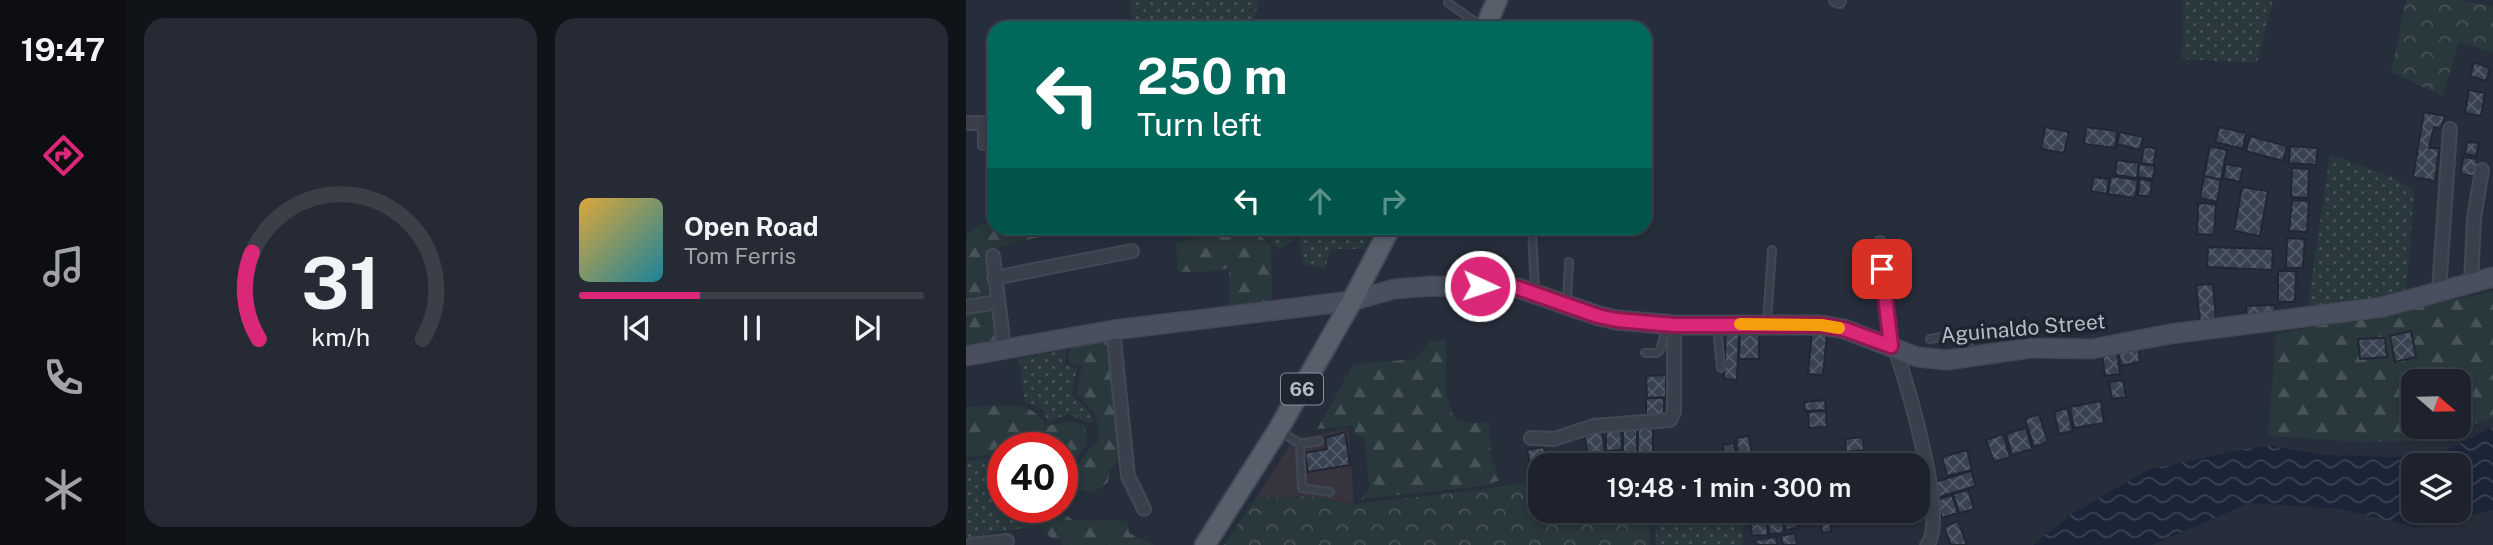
<!DOCTYPE html>
<html lang="en">
<head>
<meta charset="utf-8">
<style>
	:root { --surface:#1d222c; --page:#252a34; --text:#f1f3f6; --muted:#a0a4a9; --line:#3b3f48; --accent:#db2777 }
	body { margin:0; font-family:"Public Sans",sans-serif; background:var(--page); color:var(--text); height:100vh; display:flex; flex-direction:column; font-size:26px; white-space:nowrap }
	* { box-sizing:border-box; margin:0 }
	p { font-size:23px; color:var(--muted) }
	.icon { flex:none; width:38px; height:38px; fill:none; stroke:currentColor; stroke-width:2; stroke-linecap:round; stroke-linejoin:round }
	.map { position:relative; flex:1; overflow:hidden }
	.details { display:flex; flex-direction:column; gap:18px; padding:18px; background:#101318; width:840px }
	.details>* { flex:none }
	.guide { position:absolute; left:21px; top:21px; width:665px; height:214px; border-radius:21px; box-shadow:0 4px 10px #0003,0 0 0 2px var(--line); background:#00695c; color:#fff; overflow:hidden }
	.needle { width:46px; rotate:110deg }
	.fabs { position:absolute; left:1435px; top:369px; display:grid; gap:14px }
	.fabs a { display:grid; place-items:center; width:70px; height:70px; border-radius:14px; background:var(--surface); box-shadow:0 4px 10px #0003,0 0 0 2px var(--line); font-size:35px }
	.speed { position:absolute; left:21px; top:432px; display:flex; gap:14px; font-size:35px; font-weight:700; text-align:center }
	.speed>* { display:grid; place-content:center; width:91px; height:91px; border-radius:50%; background:var(--surface); box-shadow:0 4px 10px #0003,0 0 0 2px var(--line); line-height:1 }
	.speed .limit { border:10px solid #d22; background:#fff; color:#111 }
	.pin { position:absolute; display:grid; place-items:center; width:60px; height:60px; color:#fff; margin:-30px; border-radius:14px; box-shadow:0 4px 10px #0006 }
	.me { position:absolute; width:77px; margin:-38px; rotate:93deg; stroke-linejoin:round; filter:drop-shadow(0 0 5px #0008) }
	.turn { display:flex; align-items:center; gap:24px; height:147px; padding:0 35px; font-size:32px }
	.turn .icon { width:91px; height:91px; stroke-width:2.5 }
	.turn b { display:block; font-size:49px; line-height:60px }
	.lanes { display:flex; align-items:center; height:66px; padding:0 35px; background:#0003; justify-content:center; gap:35px; direction:ltr }
	.lanes .off { opacity:.35 }
	.details .widget { flex:1; display:flex; flex-direction:column; justify-content:center; gap:10px; min-width:0; padding:0 24px; border-radius:21px; background:var(--page) }
	.details .dial { align-items:center; gap:0 }
	.dial svg { height:182px; overflow:visible; fill:none; stroke:var(--line); stroke-width:7; stroke-linecap:round; text-anchor:middle }
	.dial text { fill:var(--text); stroke:none }
	.song { display:flex; align-items:center; gap:21px }
	.cover { width:84px; height:84px; border-radius:10px; background:linear-gradient(135deg,hsl(40 70% 55%),hsl(190 70% 35%)) }
	.played { height:7px; border-radius:4px; background:linear-gradient(90deg,var(--accent) 35%,var(--line) 35%) }
	.keys { display:flex; justify-content:space-around; direction:ltr }
	.details .tiles { flex:1; display:grid; gap:18px; grid-template-columns:repeat(2,1fr) }
	.trip { position:absolute; left:562px; top:453px; width:402px; height:70px; border-radius:21px; background:var(--surface); box-shadow:0 4px 10px #0003,0 0 0 2px var(--line); font-weight:600; line-height:70px; text-align:center }
	main { display:flex; flex:1; min-height:0 }
	.tab-bar { display:flex; flex-direction:column; width:126px; justify-content:space-around; align-items:center; background:#0c0e12; color:var(--muted) }
	.tab-bar .icon { width:49px; height:49px }
	.tab-bar .current { color:var(--accent) }
	.tab-bar b { font-size:32px; color:var(--text) }
	.map>svg:first-child { display:block }
</style>
</head>
<body>
<main>
<nav class="tab-bar">
<b>19:47</b>
<svg class="icon current" aria-label="directions" viewBox="0 0 24 24"><path d="M12 3l9 9-9 9-9-9zM9 14v-3h6M13 9l2 2-2 2"/></svg>
<svg class="icon" aria-label="music" viewBox="0 0 24 24"><path d="M9 18V5l10-2v13"/><circle cx="6" cy="18" r="3"/><circle cx="16" cy="16" r="3"/></svg>
<svg class="icon" aria-label="phone" viewBox="0 0 24 24"><path d="M5 4h4l2 5-3 2q2 4 5 5l2-3 5 2v4C11 20 4 13 5 4z"/></svg>
<svg class="icon" aria-label="climate" viewBox="0 0 24 24"><path d="M12 3v18M4 7l16 10M4 17L20 7"/></svg>
</nav>
<section class="details">
<div class="tiles">
<div class="widget dial"><svg viewBox="0 0 100 80">
<path d="M14 69A42 42 0 1 1 86 69"/>
<path d="M14 69A42 42 0 0 1 11 31" stroke="#db2777"/>
<text x="50" y="56" font-size="32" font-weight="700">31</text>
<text x="50" y="72" font-size="11">km/h</text>
</svg></div>
<div class="widget">
<div class="song"><i class="cover"></i><div><b>Open Road</b><p>Tom Ferris</p></div></div>
<div class="played"></div>
<div class="keys"><svg class="icon" aria-label="previous" viewBox="0 0 24 24"><path d="M18 5L8 12l10 7zM5 5v14"/></svg><svg class="icon" aria-label="pause" viewBox="0 0 24 24"><path d="M8 5v14M16 5v14"/></svg><svg class="icon" aria-label="next" viewBox="0 0 24 24"><path d="M6 5l10 7-10 7zM19 5v14"/></svg></div>
</div>
</div>
</section>
<div class="map">
<svg width="1527" height="545" viewBox="0 0 1527 545">
	<defs>
		<pattern id="grass-dots" width="8" height="8" patternUnits="userSpaceOnUse" patternTransform="scale(1.75)"><rect width="8" height="8" fill="#29383c"/><path d="M2 2h.1M6 6h.1" fill="none" stroke="#465357" stroke-width="1.8" stroke-linecap="round"/></pattern>
		<pattern id="forest-firs" width="22" height="20" patternUnits="userSpaceOnUse" patternTransform="scale(1.75)"><rect width="22" height="20" fill="#29383c"/><path d="M5 1l3.5 6h-7zM16 11l3.5 6h-7z" fill="#465357"/></pattern>
		<pattern id="park-crowns" width="20" height="18" patternUnits="userSpaceOnUse" patternTransform="scale(1.75)"><rect width="20" height="18" fill="#29383c"/><path d="M2 6a3 3 0 1 1 6 0M12 15a3 3 0 1 1 6 0" fill="none" stroke="#465357"/></pattern>
		<pattern id="water-waves" width="16" height="10" patternUnits="userSpaceOnUse" patternTransform="scale(1.75)"><rect width="16" height="10" fill="#1b2537"/><path d="M0 5q4-4 8 0t8 0" fill="none" stroke="#3a4352"/></pattern>
		<pattern id="building-cross-hatch" width="8" height="8" patternUnits="userSpaceOnUse" patternTransform="scale(1.75)"><rect width="8" height="8" fill="#394250"/><path d="M0 0l8 8M0 8l8-8" fill="none" stroke="#535b68"/></pattern>
	</defs>
	<rect width="100%" height="100%" fill="#272e3b"/>
	<path fill="#373440" d="M382,428L388,504L340,496L290,498L330,435L341,437Z"/>
	<path fill="url(#grass-dots)" d="M165,0H293L288,21L255,28H166Z
		M1217,0H1307L1291,63L1216,59Z
		M1364,154L1426,177L1448,190L1440,296L1341,312Z
		M293,228H409L398,249H365L359,268L337,264L332,236L313,250Z
		M100,350L99,365L111,368L106,394L120,408L129,421L122,423L103,414L82,422L77,409L59,402L53,358Z
		M37,457V508H65L69,527L25,532L0,541V461Z
		M689,511H775L778,521L776,545H690Z"/>
	<path fill="url(#forest-firs)" fill-rule="evenodd" d="M17,224L28,225V228H109L25,249L23,256L33,346L0,352V235Z
		M231,228H289L293,235L305,245L306,296L302,304L263,308V268L249,271L212,272L210,242L232,239Z
		M1527,292V418L1456,441L1399,442L1302,436L1310,334ZM1447,382H1493V427H1447Z
		M141,340L155,458L144,470L142,482L127,493L101,487C109,469 116,454 133,441C133,415 128,411 110,393L116,366L105,364L102,360L104,347Z
		M480,340V397L488,418L503,423L523,422L525,457L534,480L516,486L395,499L404,489L398,438L390,434L387,426L351,429L388,364L450,359L463,342Z
		M20,406C46,406 66,401 80,426L103,421L119,425L121,444L109,460L96,488V448H37V454L0,457V407Z
		M97,513L107,520L161,521L163,533L188,545H97L96,540L86,539L75,527L77,514Z"/>
	<path fill="url(#park-crowns)" d="M1440,0H1497L1527,7V53L1493,42L1477,96L1425,72Z
		M574,480V511H683L684,545H258L290,498L340,496L388,504L514,490Z"/>
	<path fill="url(#water-waves)" fill-rule="evenodd" d="M1527,427V510L1449,527L1374,509L1284,503L1186,545H1067L1104,515L1182,470L1279,449L1305,446L1359,455L1466,458ZM1447,466H1493V511H1447Z"/>
	<path fill="url(#building-cross-hatch)" stroke="#212732" stroke-width="2" d="M1508,62L1524,68L1520,81L1504,76Z
		M1503,90L1519,93L1515,116L1499,113Z
		M1458,112L1479,116L1475,128L1468,127L1463,148H1473L1469,181L1447,177Z
		M1079,127L1103,132L1098,153L1075,149Z
		M1120,127L1151,131L1149,148L1118,144Z
		M1253,127L1280,133L1277,149L1249,142Z
		M1154,132L1177,137L1174,150L1151,144Z
		M1284,136L1321,146L1317,161L1280,151Z
		M1501,142L1513,143L1510,156L1499,154Z
		M1244,146L1261,150L1255,180L1238,176Z
		M1324,146L1352,148L1350,165L1323,163Z
		M1178,147L1190,148L1188,165L1175,163Z
		M1497,157L1511,159V177L1495,174Z
		M1151,160L1173,163L1171,178L1149,175Z
		M1173,164L1189,166L1187,179L1172,177Z
		M1260,164L1277,167L1274,182L1257,178Z
		M1326,168L1343,169L1342,198L1325,197Z
		M1145,176L1172,180L1169,198L1142,194Z
		M1238,176L1255,180L1251,202L1234,198Z
		M1127,177L1143,179L1141,194L1125,191Z
		M1174,179L1186,181L1184,197L1172,195Z
		M1276,187L1302,191L1294,236L1268,231Z
		M1326,200L1343,201L1341,232L1323,231Z
		M1232,203L1250,204L1248,235L1231,234Z
		M1321,238L1339,239L1337,268H1320Z
		M1242,247L1307,249L1306,270L1241,267Z
		M1312,271H1330L1329,302H1312Z
		M1247,284L1250,320L1234,322L1230,285Z
		M1309,305L1310,319L1281,321L1280,306Z
		M760,331H773L771,380L758,379Z
		M1445,331L1450,357L1429,362L1424,336Z
		M846,332L861,334L857,375L842,374Z
		M774,334L793,335V359H773Z
		M1419,338L1421,357L1394,359L1392,339Z
		M1172,345L1174,362L1155,366L1152,349Z
		M1151,351L1154,374L1139,376L1136,353Z
		M700,375V397L681,398L680,376Z
		M1157,380L1160,397L1146,399L1143,382Z
		M680,398H698V416H680Z
		M859,400L860,410L839,411L838,402Z
		M1135,401L1138,423L1108,428L1104,407Z
		M1101,408L1107,431L1093,434L1088,412Z
		M860,411L861,427L843,428L842,412Z
		M1073,414L1082,442L1068,447L1059,419Z
		M1060,428L1066,449L1046,455L1040,434Z
		M657,429H671V455H657Z
		M672,429H687V453H672Z
		M655,430L656,450L640,451V431Z
		M379,432L384,465L342,472L339,453L361,449L359,438Z
		M636,432L640,459L622,461L619,434Z
		M1037,434L1044,457L1028,462L1020,440Z
		M783,436L787,463L774,466L770,438Z
		M897,437L898,450L880,452L879,439Z
		M768,443L770,461L759,462L757,445Z
		M578,447L580,463L564,465L561,450Z
		M1001,450L1006,470L981,476L976,457Z
		M1005,471L1010,486L973,497L969,482Z
		M1002,490L1008,509L993,513L987,494Z
		M986,495L992,513L976,518L971,500Z
		M847,511L848,525L833,526L832,512Z
		M864,511H879L881,524L866,526Z
		M829,513L831,528L820,530L818,514Z
		M863,513L865,532L856,533L854,515Z
		M816,514L818,533L803,534L802,516Z
		M800,515L802,535L786,536L784,517Z
		M992,521L1001,545H985L978,527Z
		M829,533L831,545H817L815,536Z
		M810,537L811,545H790L789,540Z"/>
	<g fill="none" stroke-linecap="round" stroke-linejoin="round">
		<g stroke="#434954" stroke-width="10">
			<path id="lane" d="M482,3L517,27
				M453,26L457,28
				M16,146V123
				M566,228L569,292
				M601,302L603,262
				M801,322L806,250
				M751,327L755,368
				M964,339L988,335L996,336L1001,339L1006,355
				M679,353H691L694,350L701,326
				M315,432L334,444
				M353,441L334,444L336,488L364,492"/>
		</g>
		<g stroke="#434954" stroke-width="16">
			<path id="street" d="M870,0L873,1
				M0,123H28
				M914,243L925,346
				M27,256L38,348
				M28,278L166,251
				M1505,283L1508,218L1516,170
				M1473,291L1484,129
				M0,307L31,302
				M147,330L162,476L178,509
				M929,348C940,381 983,521 961,545
				M565,438L588,439L628,426L704,420L708,412V325
				M6,545L41,541"/>
		</g>
		<g stroke="#434954" stroke-width="21">
			<path id="secondary" d="M0,356L147,330L386,301L428,289L466,286L552,288L633,316L651,320L708,325H855L878,329L951,357L981,360L1065,348L1126,349L1204,334L1417,307L1527,277"/>
		</g>
		<g stroke="#434954" stroke-width="23">
			<path id="primary" d="M519,28L531,0
				M239,545L312,430L386,301L424,228"/>
		</g>
		<use href="#lane" stroke="#3a404b" stroke-width="6"/>
		<use href="#street" stroke="#3a404b" stroke-width="12"/>
		<use href="#secondary" stroke="#494f5e" stroke-width="18"/>
		<use href="#primary" stroke="#585f6b" stroke-width="19"/>
	</g>
	<g fill="none" stroke-linecap="round" stroke-linejoin="round">
		<g stroke="#8e194d" stroke-width="18">
			<path id="route" d="M514,286L552,288L632,316L651,320L708,325H855L878,329L925,346L916,269"/>
		</g>
		<use href="#route" stroke="#db2777" stroke-width="12"/>
		<path stroke="#f59e0b" stroke-width="12" d="M774,324L855,325L873,328"/>
	</g>
	<g text-anchor="middle" dominant-baseline="central" stroke-width="7" stroke-linejoin="round" paint-order="stroke">
		<rect fill="#1f2530" stroke="#898e99" stroke-width="2" x="315" y="373.5" width="42" height="31" rx="5"/>
		<g font-size="19" font-weight="bold" fill="#b6bbc6">
			<text x="336" y="389">66</text>
		</g>
		<g font-size="21" fill="#b6bbc6" stroke="#1f2530">
			<text transform="translate(1057 328) rotate(-5)">Aguinaldo Street</text>
		</g>
	</g>
</svg>
<div class="fabs">
<a><svg class="needle" viewBox="-14 -14 28 28"><path d="M0-13l5 13h-10z" fill="#e53935"/><path d="M0 13l5-13h-10z" fill="#a0a4a9"/></svg></a>
<a><svg class="icon" aria-label="layers" viewBox="0 0 24 24"><path d="M12 4l9 5-9 5-9-5zM3 14l9 5 9-5"/></svg></a>
</div>
<div class="speed"><div class="limit">40</div></div>
<div class="pin" style="left:916px;top:269px;background:#d93025"><svg class="icon" aria-label="arrive" viewBox="0 0 24 24"><path d="M6 21V4h12l-3 4 3 4H6"/></svg></div>
<svg class="me" style="left:514px;top:286px" viewBox="-20 -20 40 40"><circle r="17" fill="#db2777" stroke="#fff" stroke-width="3"/><path d="M0-11L8 9 0 5-8 9z" fill="#fff"/></svg>
<div class="trip">19:48 · 1 min · 300 m</div>
<div class="guide">
<div class="turn"><svg class="icon" aria-label="left" viewBox="0 0 24 24"><path d="M17 20v-9H6M10 6l-5 5 5 5"/></svg><div><b>250 m</b>Turn left</div></div>
<div class="lanes"><svg class="icon" aria-label="left" viewBox="0 0 24 24"><path d="M17 20v-9H6M10 6l-5 5 5 5"/></svg><svg class="icon off" aria-label="ahead" viewBox="0 0 24 24"><path d="M12 20V5M6 11l6-6 6 6"/></svg><svg class="icon off" aria-label="right" viewBox="0 0 24 24"><path d="M7 20v-9h11M14 6l5 5-5 5"/></svg></div>
</div>
</div>
</main>
</body>
</html>
